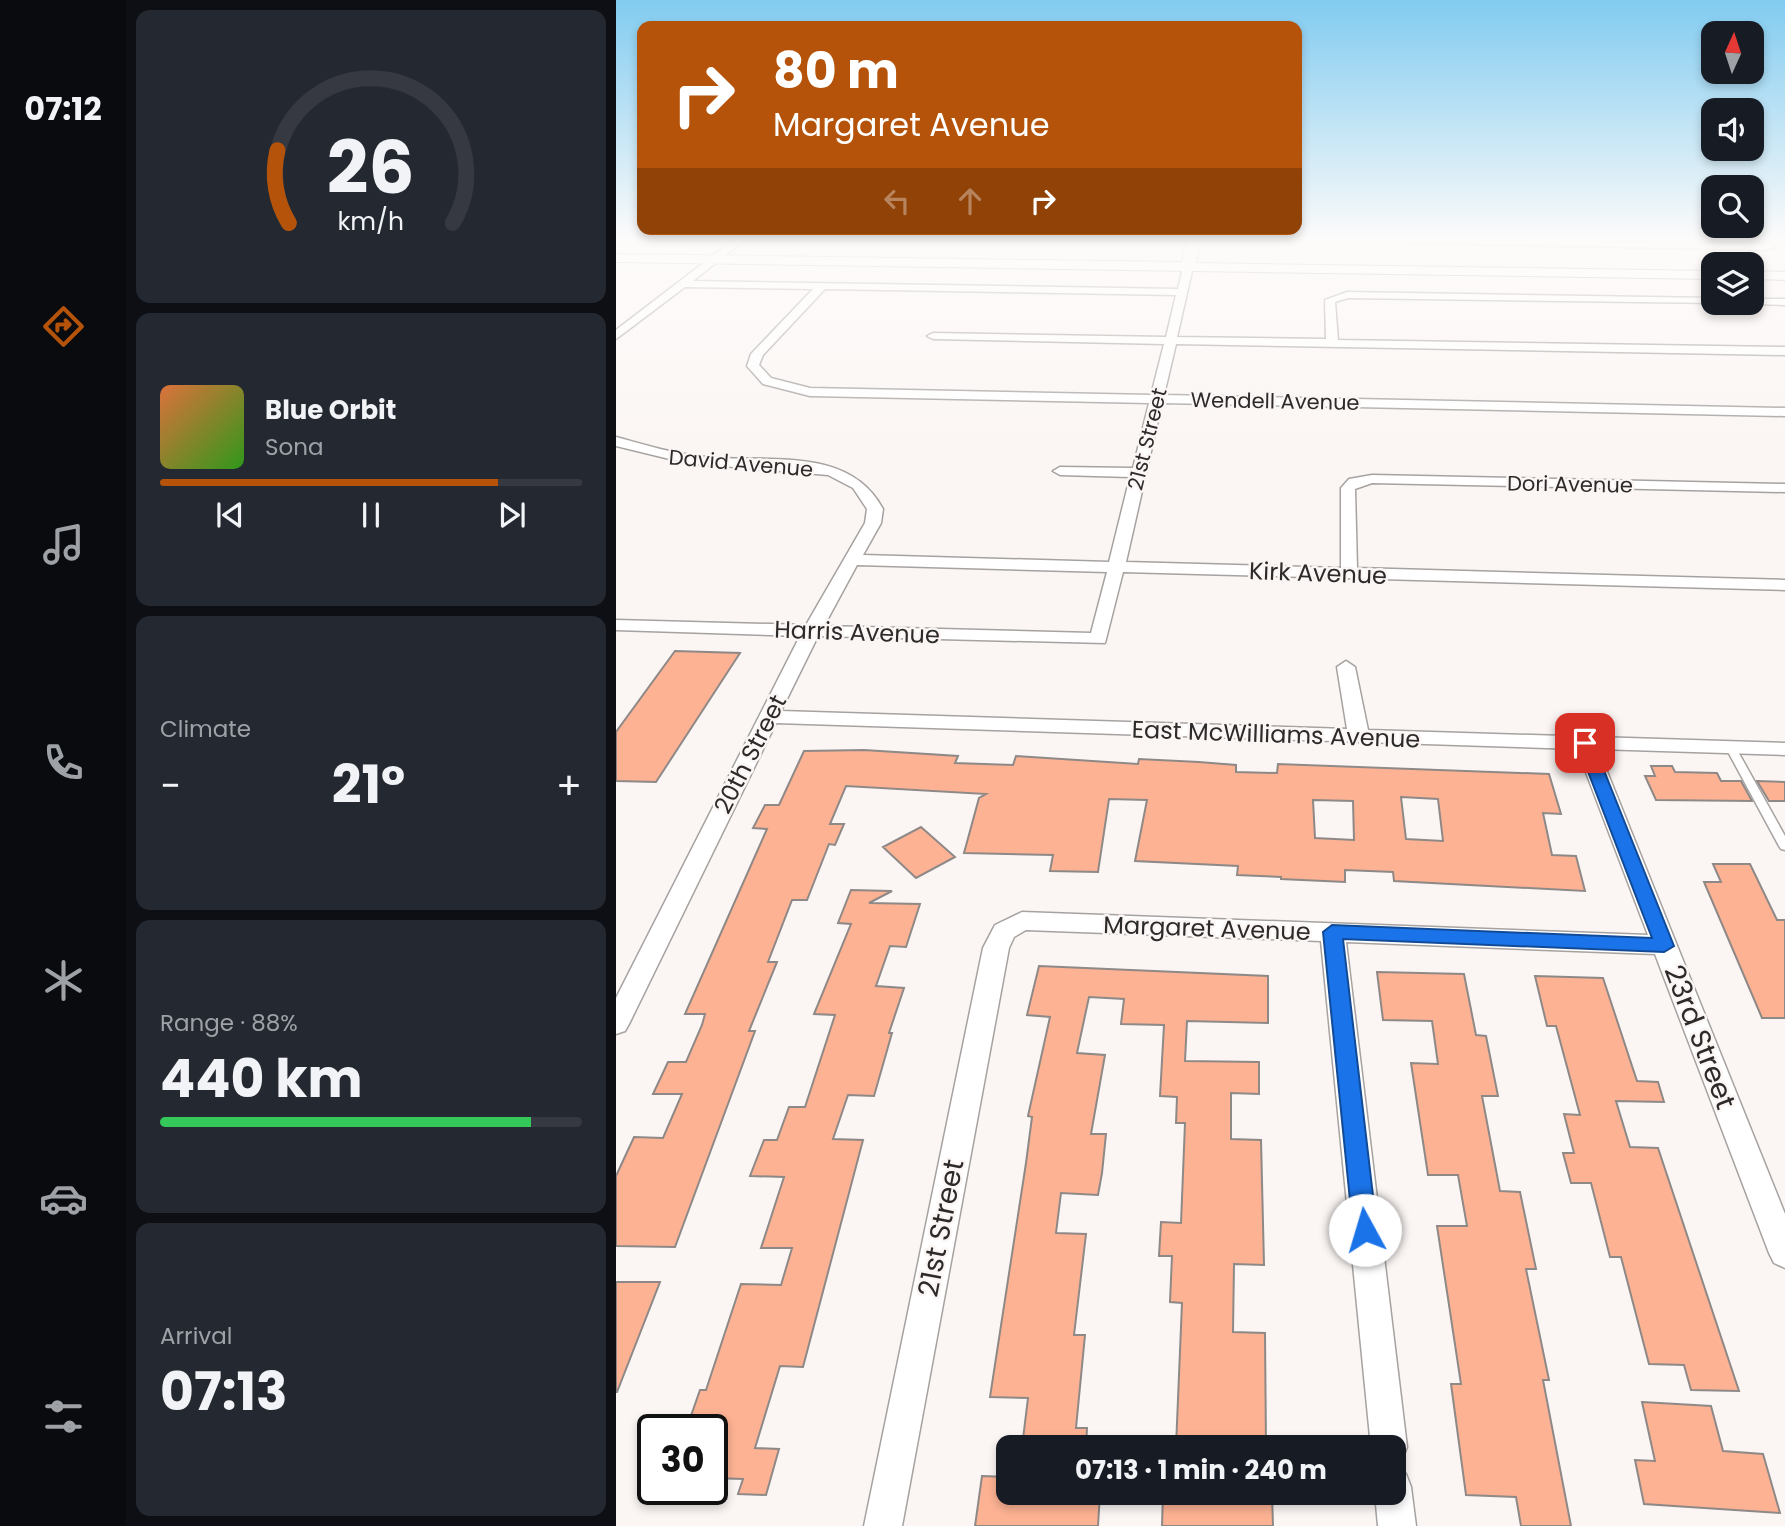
<!DOCTYPE html>
<html lang="en">
<head>
<meta charset="utf-8">
<style>
	:root { --surface:#171b24; --page:#242831; --text:#f1f3f6; --muted:#9ea1a6; --line:#363941; --accent:#b45309 }
	body { margin:0; font-family:Poppins,sans-serif; background:var(--page); color:var(--text); height:100vh; display:flex; flex-direction:column; font-size:26px; white-space:nowrap }
	* { box-sizing:border-box; margin:0 }
	p { font-size:23px; color:var(--muted) }
	.icon { flex:none; width:38px; height:38px; fill:none; stroke:currentColor; stroke-width:2; stroke-linecap:round; stroke-linejoin:round }
	.map { position:relative; flex:1; overflow:hidden }
	.side { display:flex; flex-direction:column; gap:10px; padding:10px; background:#0d0f14; width:490px }
	.side>* { flex:none }
	.banner { position:absolute; left:21px; top:21px; width:665px; height:214px; border-radius:14px; box-shadow:0 4px 10px #0003; background:#b45309; color:#fff; overflow:hidden }
	.needle { width:46px; rotate:3deg }
	.buttons { position:absolute; left:1085px; top:21px; display:grid; gap:14px }
	.buttons a { display:grid; place-items:center; width:63px; height:63px; border-radius:14px; background:var(--surface); box-shadow:0 4px 10px #0003; font-size:35px }
	.speed { position:absolute; left:21px; top:1414px; display:flex; gap:14px; font-size:35px; font-weight:700; text-align:center }
	.speed>* { display:grid; place-content:center; width:91px; height:91px; border-radius:50%; background:var(--surface); box-shadow:0 4px 10px #0003; line-height:1 }
	.speed .limit { border:4px solid #111; border-radius:10px; background:#fff; color:#111 }
	.pin { position:absolute; display:grid; place-items:center; width:60px; height:60px; color:#fff; margin:-30px; border-radius:14px; box-shadow:0 4px 10px #0006 }
	.me { position:absolute; width:77px; margin:-38px; rotate:354deg; stroke-linejoin:round; filter:drop-shadow(0 0 5px #0008) }
	.turn { display:flex; align-items:center; gap:24px; height:147px; padding:0 21px; font-size:32px }
	.turn .icon { width:91px; height:91px; stroke-width:2.5 }
	.turn b { display:block; font-size:49px; line-height:60px }
	.lanes { display:flex; align-items:center; height:66px; padding:0 21px; background:#0003; justify-content:center; gap:35px; direction:ltr }
	.lanes .off { opacity:.35 }
	.big { font-size:52px; font-weight:700; line-height:1.1 }
	.side .card { flex:1; display:flex; flex-direction:column; justify-content:center; gap:10px; min-width:0; padding:0 24px; border-radius:14px; background:var(--page) }
	.side .dial { align-items:center; gap:0 }
	.dial svg { height:182px; overflow:visible; fill:none; stroke:var(--line); stroke-width:7; stroke-linecap:round; text-anchor:middle }
	.dial text { fill:var(--text); stroke:none }
	.song { display:flex; align-items:center; gap:21px }
	.cover { width:84px; height:84px; border-radius:10px; background:linear-gradient(135deg,hsl(20 70% 55%),hsl(110 70% 35%)) }
	.played { height:7px; border-radius:4px; background:linear-gradient(90deg,var(--accent) 80%,var(--line) 80%) }
	.keys { display:flex; justify-content:space-around; direction:ltr }
	.heat { display:flex; justify-content:space-between; align-items:center; font-size:38px; direction:ltr }
	.charge { height:10px; border-radius:5px; background:linear-gradient(90deg,#34c759 88%,var(--line) 0) }
	.trip { position:absolute; left:380px; top:1435px; width:410px; height:70px; border-radius:14px; background:var(--surface); box-shadow:0 4px 10px #0003; font-weight:700; line-height:70px; text-align:center }
	main { display:flex; flex:1; min-height:0 }
	.menu { display:flex; flex-direction:column; width:126px; justify-content:space-around; align-items:center; background:#090b0e; color:var(--muted) }
	.menu .icon { width:49px; height:49px }
	.menu .selected { color:var(--accent) }
	.menu b { font-size:32px; color:var(--text) }
	.map>svg:first-child { display:block }
</style>
</head>
<body>
<main>
<nav class="menu">
<b>07:12</b>
<svg class="icon selected" aria-label="directions" viewBox="0 0 24 24"><path d="M12 3l9 9-9 9-9-9zM9 14v-3h6M13 9l2 2-2 2"/></svg>
<svg class="icon" aria-label="music" viewBox="0 0 24 24"><path d="M9 18V5l10-2v13"/><circle cx="6" cy="18" r="3"/><circle cx="16" cy="16" r="3"/></svg>
<svg class="icon" aria-label="phone" viewBox="0 0 24 24"><path d="M5 4h4l2 5-3 2q2 4 5 5l2-3 5 2v4C11 20 4 13 5 4z"/></svg>
<svg class="icon" aria-label="climate" viewBox="0 0 24 24"><path d="M12 3v18M4 7l16 10M4 17L20 7"/></svg>
<svg class="icon" aria-label="car" viewBox="0 0 24 24"><path d="M5 17H2v-5l4-1 3-4h7l3 4 3 1v5h-3M9 17h6M6 11h13"/><circle cx="7" cy="17" r="2"/><circle cx="17" cy="17" r="2"/></svg>
<svg class="icon" aria-label="filters" viewBox="0 0 24 24"><path d="M4 7h16M4 17h16"/><circle cx="9" cy="7" r="2"/><circle cx="15" cy="17" r="2"/></svg>
</nav>
<section class="side">
<div class="card dial"><svg viewBox="0 0 100 80">
<path d="M14 69A42 42 0 1 1 86 69"/>
<path d="M14 69A42 42 0 0 1 9 37" stroke="#b45309"/>
<text x="50" y="56" font-size="32" font-weight="700">26</text>
<text x="50" y="72" font-size="11">km/h</text>
</svg></div>
<div class="card">
<div class="song"><i class="cover"></i><div><b>Blue Orbit</b><p>Sona</p></div></div>
<div class="played"></div>
<div class="keys"><svg class="icon" aria-label="previous" viewBox="0 0 24 24"><path d="M18 5L8 12l10 7zM5 5v14"/></svg><svg class="icon" aria-label="pause" viewBox="0 0 24 24"><path d="M8 5v14M16 5v14"/></svg><svg class="icon" aria-label="next" viewBox="0 0 24 24"><path d="M6 5l10 7-10 7zM19 5v14"/></svg></div>
</div>
<div class="card"><p>Climate</p>
<div class="heat"><a>−</a><b class="big">21°</b><a>+</a></div>
</div>
<div class="card"><p>Range · 88%</p><b class="big">440 km</b><div class="charge"></div></div>
<div class="card"><p>Arrival</p><b class="big">07:13</b></div>
</section>
<div class="map">
<svg width="1169" height="1526" viewBox="0 0 1169 1526">
	<rect width="100%" height="100%" fill="#fbf6f4"/>
	<path fill="#fdb293" stroke="#8e8987" stroke-width="2" fill-rule="evenodd" d="M59,651L124,653L40,782L0,781V732Z
		M248,750L342,756L339,763L397,765L400,756L522,764L523,759L583,762L620,765V772L661,773L662,764L933,774L945,814L927,813L936,855L960,856L969,891L778,881L777,872L729,870V882L665,879V877L621,875L622,866L519,861L531,800L493,799L482,872L434,871L437,855L348,853L363,798L370,794L230,786L214,824H228L219,845L213,844L191,900H176L152,962H161L133,1031H139L59,1247L0,1246V1176L18,1137L47,1138L66,1094H37L52,1062H70L86,1025L89,1014H69L151,829L137,828L149,805H163L188,751ZM785,797L822,799L827,841L790,839ZM697,800L737,801L738,840L699,838Z
		M1035,766H1056L1059,772L1101,773L1105,781H1125L1136,801L1040,800L1029,776H1039Z
		M1141,781L1169,782V801H1153Z
		M305,827L339,857L300,878L267,847Z
		M1097,864H1134L1161,920H1169V1018H1146L1088,882H1105Z
		M235,890L276,891L253,903L304,904L290,947L274,946L260,986L288,988L273,1033H276L258,1096L232,1095L217,1139L247,1140L187,1367L164,1366L139,1448L163,1449L150,1495L122,1494L127,1479L96,1478V1430H70L84,1390H90L125,1284L165,1285L176,1248H145L168,1177L134,1176L148,1140H161L173,1107H189L219,1015L198,1014L235,924L222,923Z
		M423,966L652,976V1023L571,1021L569,1061L643,1062V1094L615,1093V1139L645,1140L648,1265L618,1264L617,1332L649,1333L650,1447H560L566,1303L554,1302L556,1256H543L545,1222L565,1223L569,1123H560L561,1097L544,1096L548,1025L505,1024L508,999L473,997L461,1053L489,1055L475,1134H490L486,1173L482,1195L445,1193L440,1233L470,1234L458,1335H469L460,1428H471L470,1447H406L412,1398L374,1397L410,1163L416,1117L412,1116L434,1017L411,1015Z
		M761,972L848,974L860,1035L870,1036L882,1096H866L884,1191L904,1192L920,1269H910L933,1380H927L955,1526H905L900,1497L850,1495L835,1384H845L821,1226H851L842,1175H812L795,1063L822,1064L816,1021L767,1020Z
		M919,976L987,978L1021,1081L1042,1082L1048,1102L1000,1101L1014,1147L1042,1148L1123,1391L1075,1390L1068,1365L1033,1364L1005,1257H994L975,1183H955L947,1153H958L948,1114L964,1115L940,1026H931Z
		M0,1282H44L1,1392H0Z
		M1026,1402L1095,1406L1107,1451L1147,1454L1164,1513L1028,1504L1019,1460L1039,1461Z
		M366,1476L392,1477V1493H484L482,1526H359Z
		M547,1493H656L657,1526H546Z"/>
	<g fill="none" stroke-linecap="round" stroke-linejoin="round">
		<g stroke="#a6a2a0" stroke-width="3">
			<path id="lane" d="M1115,745L1120,748L1169,836V850L1165,849L1163,846L1110,748Z"/>
		</g>
		<g stroke="#a6a2a0" stroke-width="3">
			<path id="street" d="M120,238H131L77,281L562,289L567,267L572,264L577,267L561,337L710,339L709,300L731,292L1097,298V303H1101L732,298L719,302L722,340L1169,347V355L560,344L548,395L1169,408V416L546,403L510,562L725,568V488L733,479L756,475L1169,484V492L756,483L739,489L741,568L1169,580V590L507,572L489,643L202,636L165,711L731,729L721,667L730,661L739,667L752,730L1169,743V755L982,749L1169,1214V1268L1158,1263L1153,1253L1039,954L730,942L791,1447L786,1460L777,1463V1447H755L705,941L410,930L398,937L393,948L286,1526H248L367,948L379,925L406,912L1032,935L961,749L160,723L13,1024L9,1031L0,1034V998L184,636L0,630V620L190,625L249,523L251,509L237,488L212,475L70,463L0,446V437C30,445 58,454 90,457C151,463 233,445 267,509L265,523L247,555L493,562L514,477L444,475L437,471L444,467L517,468L533,403L194,396L147,384L131,366L135,354L197,289L69,287L0,339V330ZM209,289L560,295L550,337L317,333L311,336L317,339L548,344L535,395L194,388L155,378L143,365L147,355ZM241,565L491,572L475,633L208,626Z
				M710,238L1148,244L1156,242L1151,238H1164L1169,243L1149,250L715,241Z
				M1136,299H1169V305L1132,304Z
				M777,1469L790,1474L795,1487L800,1526H762L759,1493H777Z"/>
		</g>
		<g stroke="#a6a2a0" stroke-width="2">
			<path id="secondary" d="M571,238H585L580,263L1097,271V279L0,262V254L566,262Z
				M1136,271L1169,272V280L1136,279Z"/>
		</g>
		<use href="#lane" fill="#fff" fill-rule="evenodd"/>
		<use href="#street" fill="#fff" fill-rule="evenodd"/>
		<use href="#secondary" fill="#fff" fill-rule="evenodd"/>
	</g>
	<linearGradient id="sky" x2="0" y2="1"><stop stop-color="#81cbf0"/><stop offset="0.53" stop-color="#fdfbfa"/><stop offset="1" stop-color="#fdfbfa" stop-opacity="0"/></linearGradient>
	<rect width="1169" height="452" fill="url(#sky)"/>
	<path fill="#1a73e8" stroke="#114b97" stroke-width="2" d="M969,739L977,743L1058,946L1048,952L727,939L761,1230L757,1238L749,1241L741,1238L737,1230L707,932L716,925L1036,938L961,743Z"/>
	<g text-anchor="middle" dominant-baseline="central" stroke-width="5" stroke-linejoin="round" paint-order="stroke">
		<g font-size="21" fill="#2c2a2a" stroke="#fbf6f4">
			<text transform="translate(659 401) rotate(1)">Wendell Avenue</text>
			<text transform="translate(531 439) rotate(-76)">21st Street</text>
			<text transform="translate(125 463) rotate(5)">David Avenue</text>
			<text transform="translate(954 484) rotate(1)">Dori Avenue</text>
		</g>
		<g font-size="24" fill="#2c2a2a" stroke="#fbf6f4">
			<text transform="translate(702 573) rotate(2)">Kirk Avenue</text>
			<text transform="translate(241 632) rotate(2)">Harris Avenue</text>
			<text transform="translate(660 734) rotate(2)">East McWilliams Avenue</text>
			<text transform="translate(134 754) rotate(-63)">20th Street</text>
			<text transform="translate(591 928) rotate(2)">Margaret Avenue</text>
		</g>
		<g font-size="28" fill="#2c2a2a" stroke="#fbf6f4">
			<text transform="translate(1084 1037) rotate(69)">23rd Street</text>
			<text transform="translate(325 1228) rotate(-79)">21st Street</text>
		</g>
	</g>
</svg>
<div class="buttons">
<a><svg class="needle" viewBox="-14 -14 28 28"><path d="M0-13l5 13h-10z" fill="#e53935"/><path d="M0 13l5-13h-10z" fill="#9ea1a6"/></svg></a>
<a><svg class="icon" aria-label="sound" viewBox="0 0 24 24"><path d="M4 9h4l5-4v14l-5-4H4zM17 9q2 3 0 6"/></svg></a>
<a><svg class="icon" aria-label="search" viewBox="0 0 24 24"><circle cx="10" cy="10" r="6"/><path d="M15 15l6 6"/></svg></a>
<a><svg class="icon" aria-label="layers" viewBox="0 0 24 24"><path d="M12 4l9 5-9 5-9-5zM3 14l9 5 9-5"/></svg></a>
</div>
<div class="speed"><div class="limit">30</div></div>
<div class="pin" style="left:969px;top:743px;background:#d93025"><svg class="icon" aria-label="arrive" viewBox="0 0 24 24"><path d="M6 21V4h12l-3 4 3 4H6"/></svg></div>
<svg class="me" style="left:749px;top:1230px" viewBox="-20 -20 40 40"><circle r="19" fill="#fff"/><path d="M0-13L10 11 0 6-10 11z" fill="#1a73e8"/></svg>
<div class="trip">07:13 · 1 min · 240 m</div>
<div class="banner">
<div class="turn"><svg class="icon" aria-label="right" viewBox="0 0 24 24"><path d="M7 20v-9h11M14 6l5 5-5 5"/></svg><div><b>80 m</b>Margaret Avenue</div></div>
<div class="lanes"><svg class="icon off" aria-label="left" viewBox="0 0 24 24"><path d="M17 20v-9H6M10 6l-5 5 5 5"/></svg><svg class="icon off" aria-label="ahead" viewBox="0 0 24 24"><path d="M12 20V5M6 11l6-6 6 6"/></svg><svg class="icon" aria-label="right" viewBox="0 0 24 24"><path d="M7 20v-9h11M14 6l5 5-5 5"/></svg></div>
</div>
</div>
</main>
</body>
</html>
